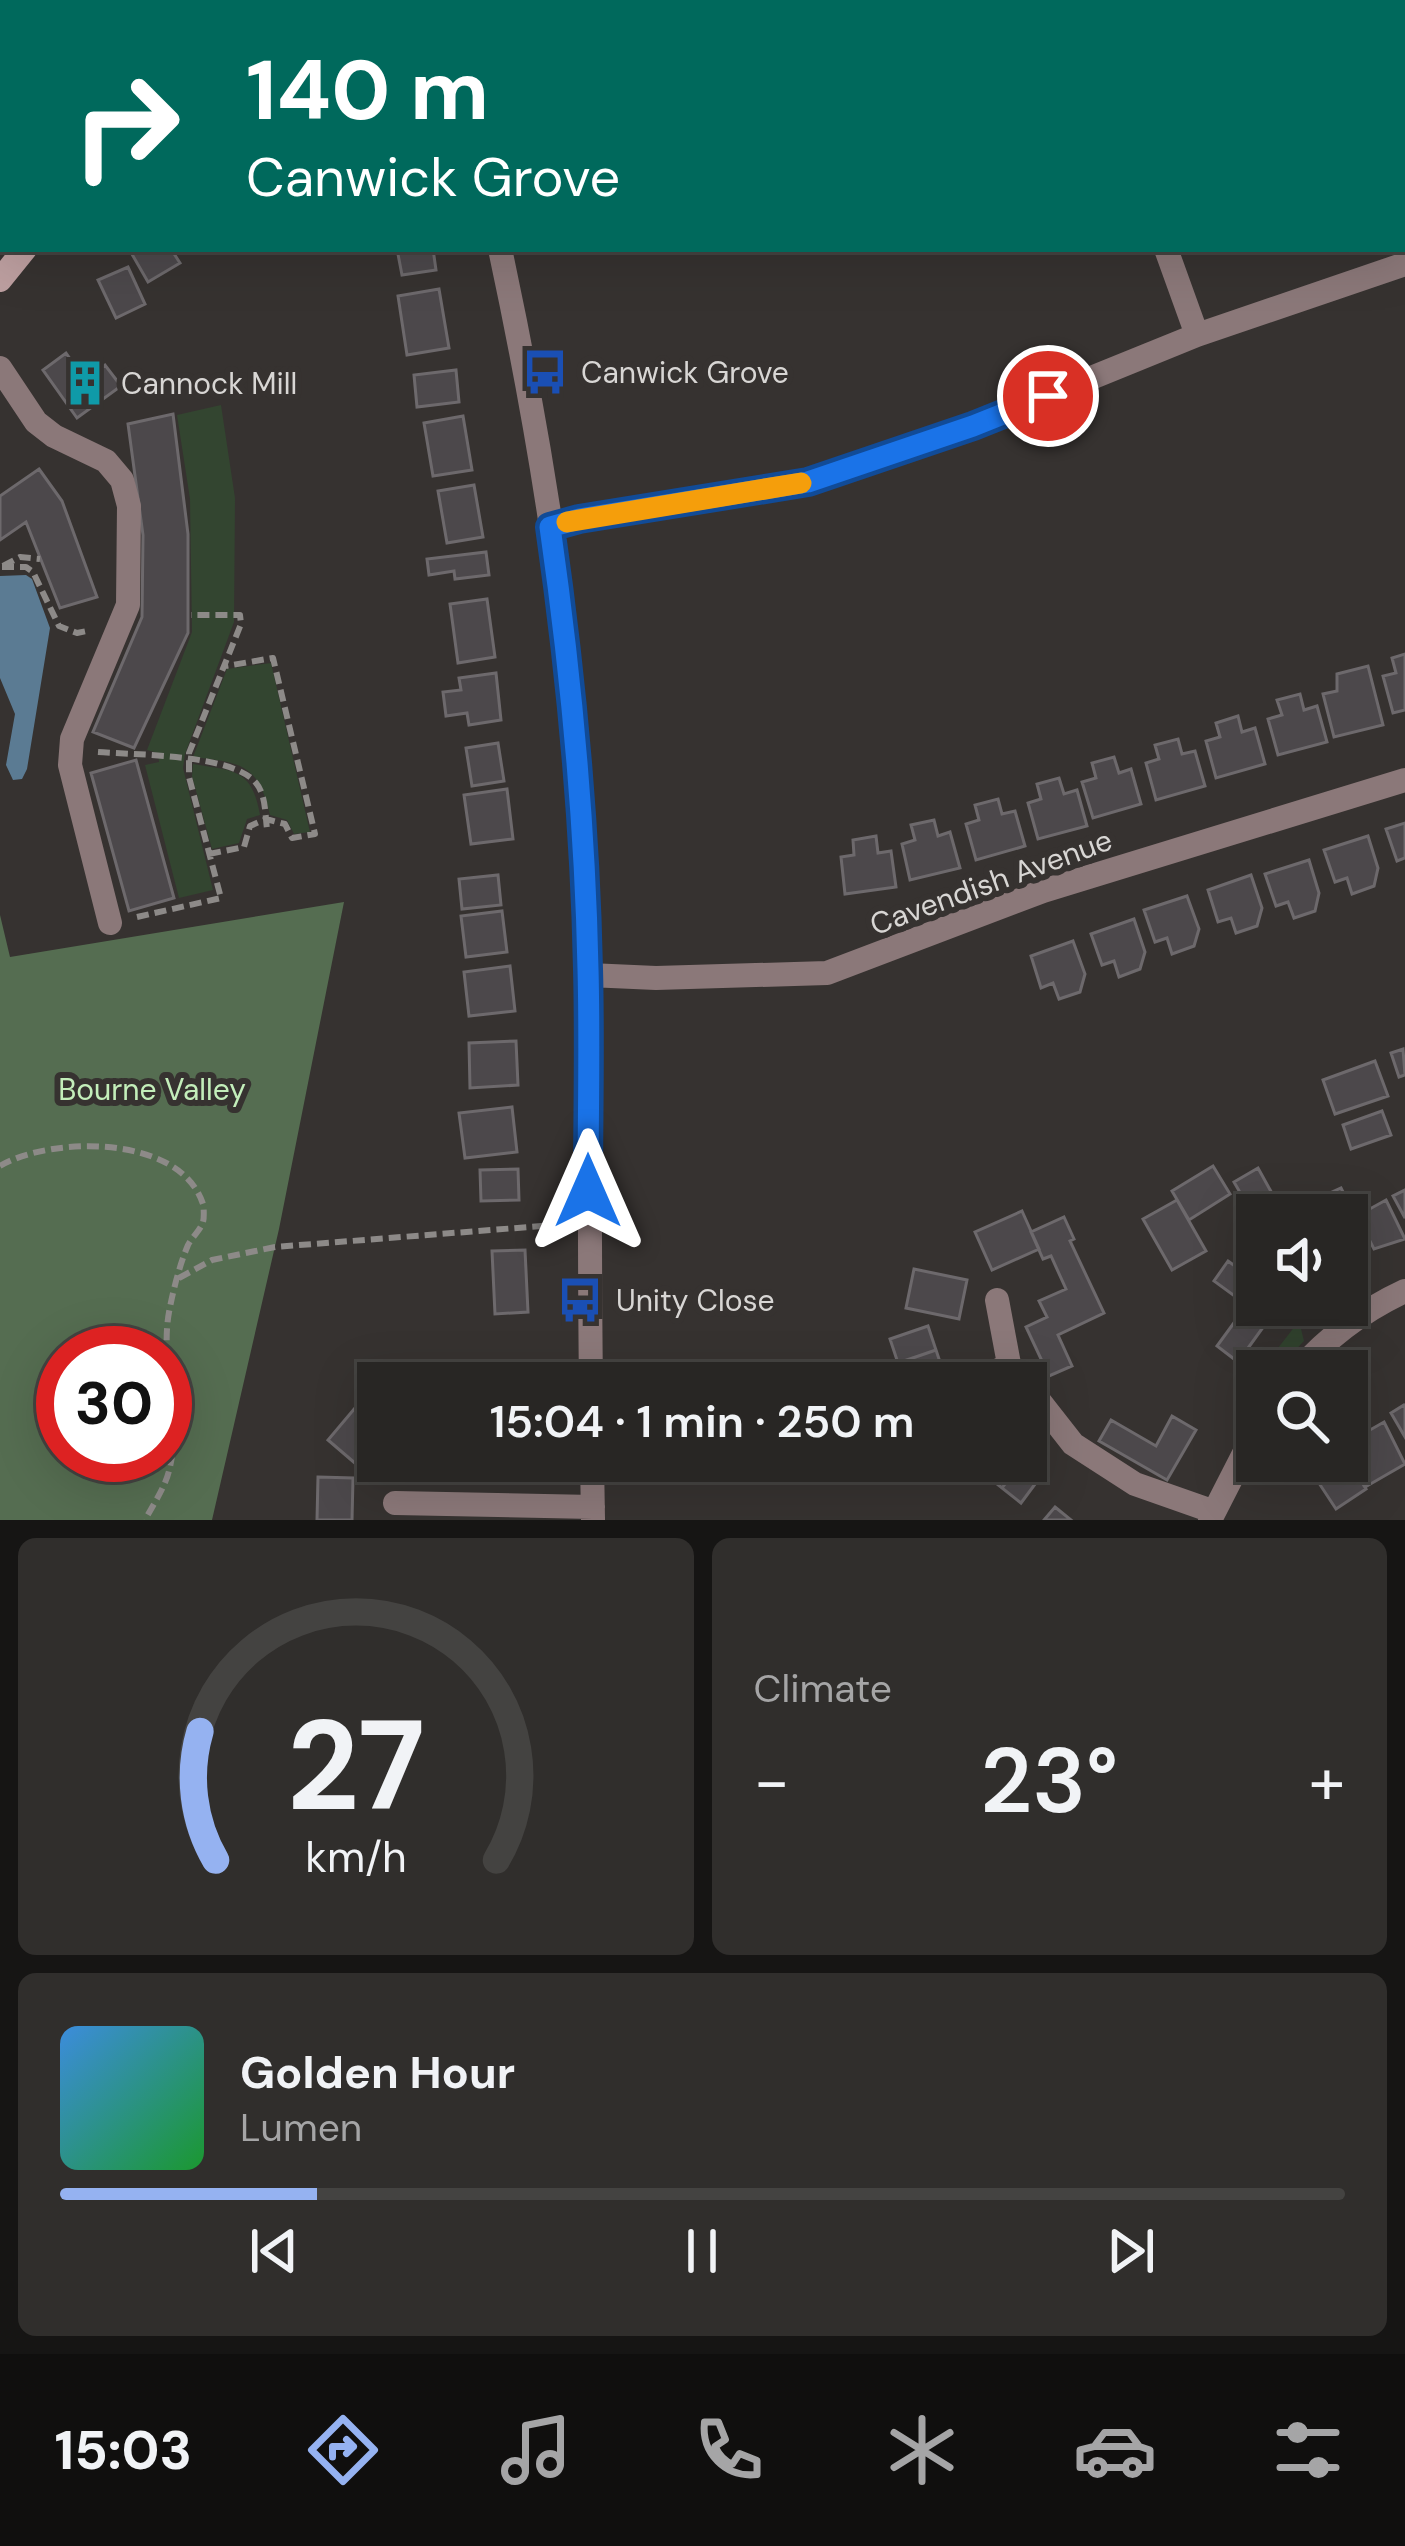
<!DOCTYPE html>
<html lang="en">
<head>
<meta charset="utf-8">
<style>
	:root { --surface:#282624; --page:#302e2c; --text:#f1f3f6; --muted:#a5a5a6; --line:#444341; --accent:#95b2f1 }
	body { margin:0; font-family:"DM Sans",sans-serif; background:var(--page); color:var(--text); height:100vh; display:flex; flex-direction:column; font-size:45px; white-space:nowrap }
	* { box-sizing:border-box; margin:0 }
	p { font-size:39px; color:var(--muted) }
	.icon { flex:none; width:66px; height:66px; fill:none; stroke:currentColor; stroke-width:2; stroke-linecap:round; stroke-linejoin:round }
	.map { position:relative; height:1520px; overflow:hidden }
	.panel { display:flex; flex-direction:column; gap:18px; padding:18px; background:#161514; flex:1 }
	.panel>* { flex:none }
	.banner { position:absolute; left:0px; top:0px; width:1407px; height:252px; box-shadow:0 12px 48px #0002,0 0 0 3px var(--line); background:#00695c; color:#fff; overflow:hidden }
	.buttons { position:absolute; left:1236px; top:1194px; display:grid; gap:24px }
	.buttons a { display:grid; place-items:center; width:132px; height:132px; border-radius:0px; background:var(--surface); box-shadow:0 12px 48px #0002,0 0 0 3px var(--line); font-size:60px }
	.speed { position:absolute; left:36px; top:1326px; display:flex; gap:24px; font-size:60px; font-weight:700; text-align:center }
	.speed>* { display:grid; place-content:center; width:156px; height:156px; border-radius:50%; background:var(--surface); box-shadow:0 12px 48px #0002,0 0 0 3px var(--line); line-height:1 }
	.speed .limit { border:18px solid #d22; background:#fff; color:#111 }
	.pin { position:absolute; display:grid; place-items:center; width:102px; height:102px; color:#fff; margin:-51px; border:6px solid #fff; border-radius:50%; box-shadow:0 3px 12px #0007 }
	.me { position:absolute; width:132px; margin:-66px; rotate:0deg; stroke-linejoin:round; filter:drop-shadow(0 0 9px #0008) }
	.turn { display:flex; align-items:center; gap:42px; height:252px; padding:0 48px; font-size:54px }
	.turn .icon { width:156px; height:156px; stroke-width:2.5 }
	.turn b { display:block; font-size:84px; line-height:102px }
	.big { font-size:90px; font-weight:600; line-height:1.1 }
	.panel .tile { flex:1; display:flex; flex-direction:column; justify-content:center; gap:18px; min-width:0; padding:0 42px; border-radius:18px; background:var(--page) }
	.panel .dial { align-items:center; gap:0 }
	.dial svg { height:312px; overflow:visible; fill:none; stroke:var(--line); stroke-width:7; stroke-linecap:round; text-anchor:middle }
	.dial text { fill:var(--text); stroke:none }
	.song { display:flex; align-items:center; gap:36px }
	.cover { width:144px; height:144px; border-radius:18px; background:linear-gradient(135deg,hsl(210 70% 55%),hsl(130 70% 35%)) }
	.played { height:12px; border-radius:6px; background:linear-gradient(90deg,var(--accent) 20%,var(--line) 20%) }
	.keys { display:flex; justify-content:space-around; direction:ltr }
	.heat { display:flex; justify-content:space-between; align-items:center; font-size:66px; direction:ltr }
	.panel .tiles { flex:1; display:grid; gap:18px; grid-template-columns:1fr 1fr }
	.tile:last-child { grid-column:span 2 }
	.trip { position:absolute; left:357px; top:1362px; width:690px; height:120px; border-radius:0px; background:var(--surface); box-shadow:0 12px 48px #0002,0 0 0 3px var(--line); font-weight:600; line-height:120px; text-align:center }
	.menu { display:flex; height:192px; justify-content:space-around; align-items:center; background:#100f0e; color:var(--muted) }
	.menu .icon { width:84px; height:84px }
	.menu .active { color:var(--accent) }
	.menu b { font-size:54px; color:var(--text) }
	.map>svg:first-child { display:block }
</style>
</head>
<body>
<div class="map">
<svg width="1405" height="1520" viewBox="0 0 1405 1520">
	<rect width="100%" height="100%" fill="#363230"/>
	<path fill="#334530" d="M221,405L235,498L234,622L185,754L183,768L213,890L179,898L145,765L159,762L158,753L147,750L192,632L190,499L177,415Z
		M271,663L310,832L294,834L287,820L270,815C258,763 241,763 193,757L227,669Z
		M193,764C235,771 252,769 260,815L247,819L239,843L212,849L192,776Z
		M1299,1321L1304,1341L1275,1371H1260Z"/>
	<path fill="#556d51" fill-rule="evenodd" d="M0,0H35L3,3L0,236Z
		M344,902L279,1229L212,1520H0V915L10,957ZM165,1353V1455H63V1353Z"/>
	<path fill="#5b7b93" d="M26,575L32,579L50,628L27,769L22,779L13,780L6,765L15,714L0,678V576Z"/>
	<path fill="#4c484b" stroke="#6d696c" stroke-width="3" d="M129,249H171L180,263L148,282Z
		M397,249H433L436,270L402,275Z
		M128,267L145,304L116,318L98,280Z
		M439,289L449,348L407,355L398,296Z
		M66,353L85,380L105,365L121,386L77,418L43,370Z
		M456,370L459,402L417,407L414,375Z
		M173,414L188,534V633L134,748L93,732L142,617L143,535L128,424Z
		M463,416L472,470L433,476L424,423Z
		M39,469L62,501L97,597L60,608L26,522L0,540V496Z
		M474,485L483,537L447,543L438,491Z
		M486,552L489,575L455,579L454,571L429,575L427,559Z
		M487,599L495,657L458,663L450,604Z
		M1405,654V710L1393,713L1383,676L1396,673L1392,658Z
		M1368,666L1383,725L1334,737L1323,694L1337,691V674Z
		M496,673L501,720L469,725L467,713L446,716L443,692L461,690L459,678Z
		M1300,694L1304,710L1317,706L1327,742L1278,755L1268,719L1282,715L1277,700Z
		M1238,716L1242,732L1255,728L1265,764L1216,778L1206,741L1220,737L1216,723Z
		M1178,739L1182,754L1195,751L1205,786L1156,800L1146,763L1159,759L1155,745Z
		M498,743L504,781L472,786L466,748Z
		M1114,757L1119,773L1131,769L1141,804L1093,818L1082,782L1096,778L1092,763Z
		M136,760L174,898L129,911L91,773Z
		M1059,778L1064,794L1077,790L1087,826L1038,839L1028,803L1041,799L1037,784Z
		M507,789L513,839L471,844L464,795Z
		M998,799L1002,814L1015,811L1025,846L976,860L966,824L979,820L975,805Z
		M934,820L938,836L950,832L960,868L910,880L902,844L915,840L911,825Z
		M1405,823V858L1397,861L1386,829Z
		M876,836L878,853L891,851L896,887L845,894L841,857L854,855L853,840Z
		M1368,836L1378,868L1374,886L1352,894L1347,878L1335,882L1324,850Z
		M1309,860L1319,893L1315,911L1294,918L1288,902L1276,906L1265,874Z
		M498,875L501,905L462,909L459,879Z
		M1251,875L1262,908L1257,926L1236,933L1231,918L1218,922L1208,890Z
		M1187,896L1199,929L1194,946L1172,954L1167,938L1155,942L1144,910Z
		M502,911L507,952L466,957L461,916Z
		M1134,919L1145,952L1140,969L1119,977L1114,961L1102,965L1091,934Z
		M1073,941L1085,974L1080,992L1059,999L1053,983L1041,988L1031,956Z
		M510,966L515,1011L469,1016L464,972Z
		M516,1041L518,1085L470,1088L469,1043Z
		M1403,1049L1405,1075L1399,1077L1391,1053Z
		M1375,1061L1388,1096L1335,1114L1323,1080Z
		M512,1107L517,1152L465,1158L459,1113Z
		M1382,1111L1391,1135L1351,1149L1343,1125Z
		M1213,1166L1230,1194L1189,1220L1172,1191Z
		M1258,1168L1284,1215H1257V1222L1234,1182Z
		M518,1169L519,1200L481,1201L480,1170Z
		M1341,1188L1354,1214L1347,1217L1341,1215L1330,1193Z
		M1405,1190V1218L1393,1196Z
		M1177,1200L1206,1251L1172,1270L1143,1219Z
		M1386,1200L1405,1239L1374,1249L1357,1216Z
		M1022,1211L1039,1249L992,1270L975,1232Z
		M1064,1217L1074,1239L1070,1241L1104,1313L1058,1335L1072,1366L1049,1376L1026,1327L1047,1317L1039,1301L1066,1289L1051,1256L1043,1259L1031,1232Z
		M1347,1240L1360,1263L1347,1270Z
		M525,1250L528,1312L495,1314L492,1251Z
		M1228,1261L1257,1282V1305H1262L1258,1311L1269,1319L1238,1362L1217,1346L1247,1305L1214,1281Z
		M914,1269L967,1280L959,1319L906,1308Z
		M928,1326L936,1350L898,1363L890,1339Z
		M936,1350L944,1374L905,1383L898,1363Z
		M527,1374L528,1383H403V1381Z
		M366,1395L378,1406V1437L356,1464L328,1440Z
		M1404,1405L1405,1406V1437L1391,1413Z
		M1172,1416L1196,1430L1167,1480L1099,1441L1111,1420L1156,1446Z
		M1384,1422L1405,1464L1367,1486L1347,1443Z
		M1028,1453L1047,1468L1021,1503L1002,1488Z
		M1347,1459L1366,1489L1336,1509L1311,1471L1326,1461Z
		M992,1461H1023L1002,1488L983,1473Z
		M318,1477L353,1478L352,1520H317Z
		M1055,1507L1071,1520H1044Z"/>
	<g fill="none" stroke-linecap="round" stroke-linejoin="round">
		<path stroke="#8d8a88" stroke-width="6" stroke-dasharray="12 6" stroke-linecap="butt" d="M64,3V0
			M3,566L20,557L40,559
			M2,567H26L33,572L59,626L77,633L87,631
			M98,752C136,755 233,754 256,783C266,795 265,814 267,829
			M209,854L244,847L250,826L266,819L285,824L292,838L315,834L273,658L226,666
			M137,917L221,898L189,777V753L241,624L240,615H191
			M0,1166C51,1136 180,1134 203,1204C204,1207 204,1219 203,1222C200,1231 192,1237 188,1245C180,1264 174,1287 170,1307C158,1362 183,1418 169,1471C165,1487 153,1505 145,1520
			M179,1278L212,1260L275,1247L567,1224"/>
		<path stroke="#8b7879" stroke-width="24" d="M385,0L388,3
			M1075,0L1076,3
			M500,249C537,421 566,597 579,772C594,975 588,1179 591,1383
			M1166,249L1197,335
			M0,368L36,422L54,436L106,461L122,480L129,506L128,605L72,739L70,765L110,923
			M550,528L579,519L809,482L973,426L1197,335L1405,264
			M589,975L656,978L827,973L1043,891L1405,780
			M997,1300L1009,1364L1025,1383
			M1298,1371C1328,1337 1364,1310 1405,1291
			M977,1383L1009,1364
			M1026,1384L1073,1444L1135,1484L1212,1511
			M592,1461L593,1519
			M395,1503L593,1507
			M1210,1520L1257,1428"/>
		<path stroke="#bd9fa0" stroke-width="24" d="M249,3L253,0
			M0,280L25,249"/>
	</g>
	<g fill="none" stroke-linecap="round" stroke-linejoin="round">
		<g stroke="#114b97" stroke-width="30">
			<path id="route" d="M588,1191C588,1117 590,1043 588,969C585,820 571,674 550,527L579,519L808,482L973,426L1048,396"/>
		</g>
		<use href="#route" stroke="#1a73e8" stroke-width="21"/>
		<path stroke="#f59e0b" stroke-width="21" d="M567,522L801,483"/>
	</g>
	<defs>
		<g id="bus-bare" transform="scale(3.6)"><path d="M-5-6H5V4H4V6H2V4H-2V6H-4V4H-5ZM-3.5-4V0h7V-4ZM-3.5 1.2v1.5H-2V1.2ZM2 1.2v1.5H3.5V1.2Z" fill="#1a4fb4" stroke="#363230" stroke-width="2.5" paint-order="stroke"/></g>
		<g id="building-bare" transform="scale(3.6)"><path d="M-4-6H4V6H1V3H-1V6H-4ZM-2.5-4.3h1.7v1.8h-1.7ZM.8-4.3h1.7v1.8H.8ZM-2.5-1h1.7V.8h-1.7ZM.8-1h1.7V.8H.8Z" fill="#0f9aa8" stroke="#363230" stroke-width="2.5" paint-order="stroke"/></g>
	</defs>
	<g fill-rule="evenodd">
		<use href="#bus-bare" x="545" y="372"/>
		<use href="#building-bare" x="85" y="383"/>
		<use href="#bus-bare" x="580" y="1300"/>
	</g>
	<g text-anchor="middle" dominant-baseline="central" stroke-width="12" stroke-linejoin="round" paint-order="stroke">
		<g font-size="30" fill="#d8d6d4" stroke="#363230" text-anchor="start">
			<text x="581" y="372">Canwick Grove</text>
			<text x="121" y="383">Cannock Mill</text>
			<text x="616" y="1300">Unity Close</text>
		</g>
		<g font-size="30" fill="#d8d6d4" stroke="#363230">
			<text transform="translate(991 882) rotate(-20)">Cavendish Avenue</text>
		</g>
		<g font-size="30" fill="#c3eeba" stroke="#363230">
			<text x="152" y="1089">Bourne Valley</text>
		</g>
	</g>
</svg>
<div class="buttons">
<a><svg class="icon" aria-label="sound" viewBox="0 0 24 24"><path d="M4 9h4l5-4v14l-5-4H4zM17 9q2 3 0 6"/></svg></a>
<a><svg class="icon" aria-label="search" viewBox="0 0 24 24"><circle cx="10" cy="10" r="6"/><path d="M15 15l6 6"/></svg></a>
</div>
<div class="speed"><div class="limit">30</div></div>
<div class="pin" style="left:1048px;top:396px;background:#d93025"><svg class="icon" aria-label="arrive" viewBox="0 0 24 24"><path d="M6 21V4h12l-3 4 3 4H6"/></svg></div>
<svg class="me" style="left:588px;top:1191px" viewBox="-20 -20 40 40"><path d="M0-17L14 15 0 8-14 15z" fill="#1a73e8" stroke="#fff" stroke-width="4"/></svg>
<div class="trip">15:04 · 1 min · 250 m</div>
<div class="banner">
<div class="turn"><svg class="icon" aria-label="right" viewBox="0 0 24 24"><path d="M7 20v-9h11M14 6l5 5-5 5"/></svg><div><b>140 m</b>Canwick Grove</div></div>
</div>
</div>
<section class="panel">
<div class="tiles">
<div class="tile dial"><svg viewBox="0 0 100 80">
<path d="M14 69A42 42 0 1 1 86 69"/>
<path d="M14 69A42 42 0 0 1 10 36" stroke="#95b2f1"/>
<text x="50" y="56" font-size="32" font-weight="700">27</text>
<text x="50" y="72" font-size="11">km/h</text>
</svg></div>
<div class="tile"><p>Climate</p>
<div class="heat"><a>−</a><b class="big">23°</b><a>+</a></div>
</div>
<div class="tile">
<div class="song"><i class="cover"></i><div><b>Golden Hour</b><p>Lumen</p></div></div>
<div class="played"></div>
<div class="keys"><svg class="icon" aria-label="previous" viewBox="0 0 24 24"><path d="M18 5L8 12l10 7zM5 5v14"/></svg><svg class="icon" aria-label="pause" viewBox="0 0 24 24"><path d="M8 5v14M16 5v14"/></svg><svg class="icon" aria-label="next" viewBox="0 0 24 24"><path d="M6 5l10 7-10 7zM19 5v14"/></svg></div>
</div>
</div>
</section>
<nav class="menu">
<b>15:03</b>
<svg class="icon active" aria-label="directions" viewBox="0 0 24 24"><path d="M12 3l9 9-9 9-9-9zM9 14v-3h6M13 9l2 2-2 2"/></svg>
<svg class="icon" aria-label="music" viewBox="0 0 24 24"><path d="M9 18V5l10-2v13"/><circle cx="6" cy="18" r="3"/><circle cx="16" cy="16" r="3"/></svg>
<svg class="icon" aria-label="phone" viewBox="0 0 24 24"><path d="M5 4h4l2 5-3 2q2 4 5 5l2-3 5 2v4C11 20 4 13 5 4z"/></svg>
<svg class="icon" aria-label="climate" viewBox="0 0 24 24"><path d="M12 3v18M4 7l16 10M4 17L20 7"/></svg>
<svg class="icon" aria-label="car" viewBox="0 0 24 24"><path d="M5 17H2v-5l4-1 3-4h7l3 4 3 1v5h-3M9 17h6M6 11h13"/><circle cx="7" cy="17" r="2"/><circle cx="17" cy="17" r="2"/></svg>
<svg class="icon" aria-label="filters" viewBox="0 0 24 24"><path d="M4 7h16M4 17h16"/><circle cx="9" cy="7" r="2"/><circle cx="15" cy="17" r="2"/></svg>
</nav>
</body>
</html>
